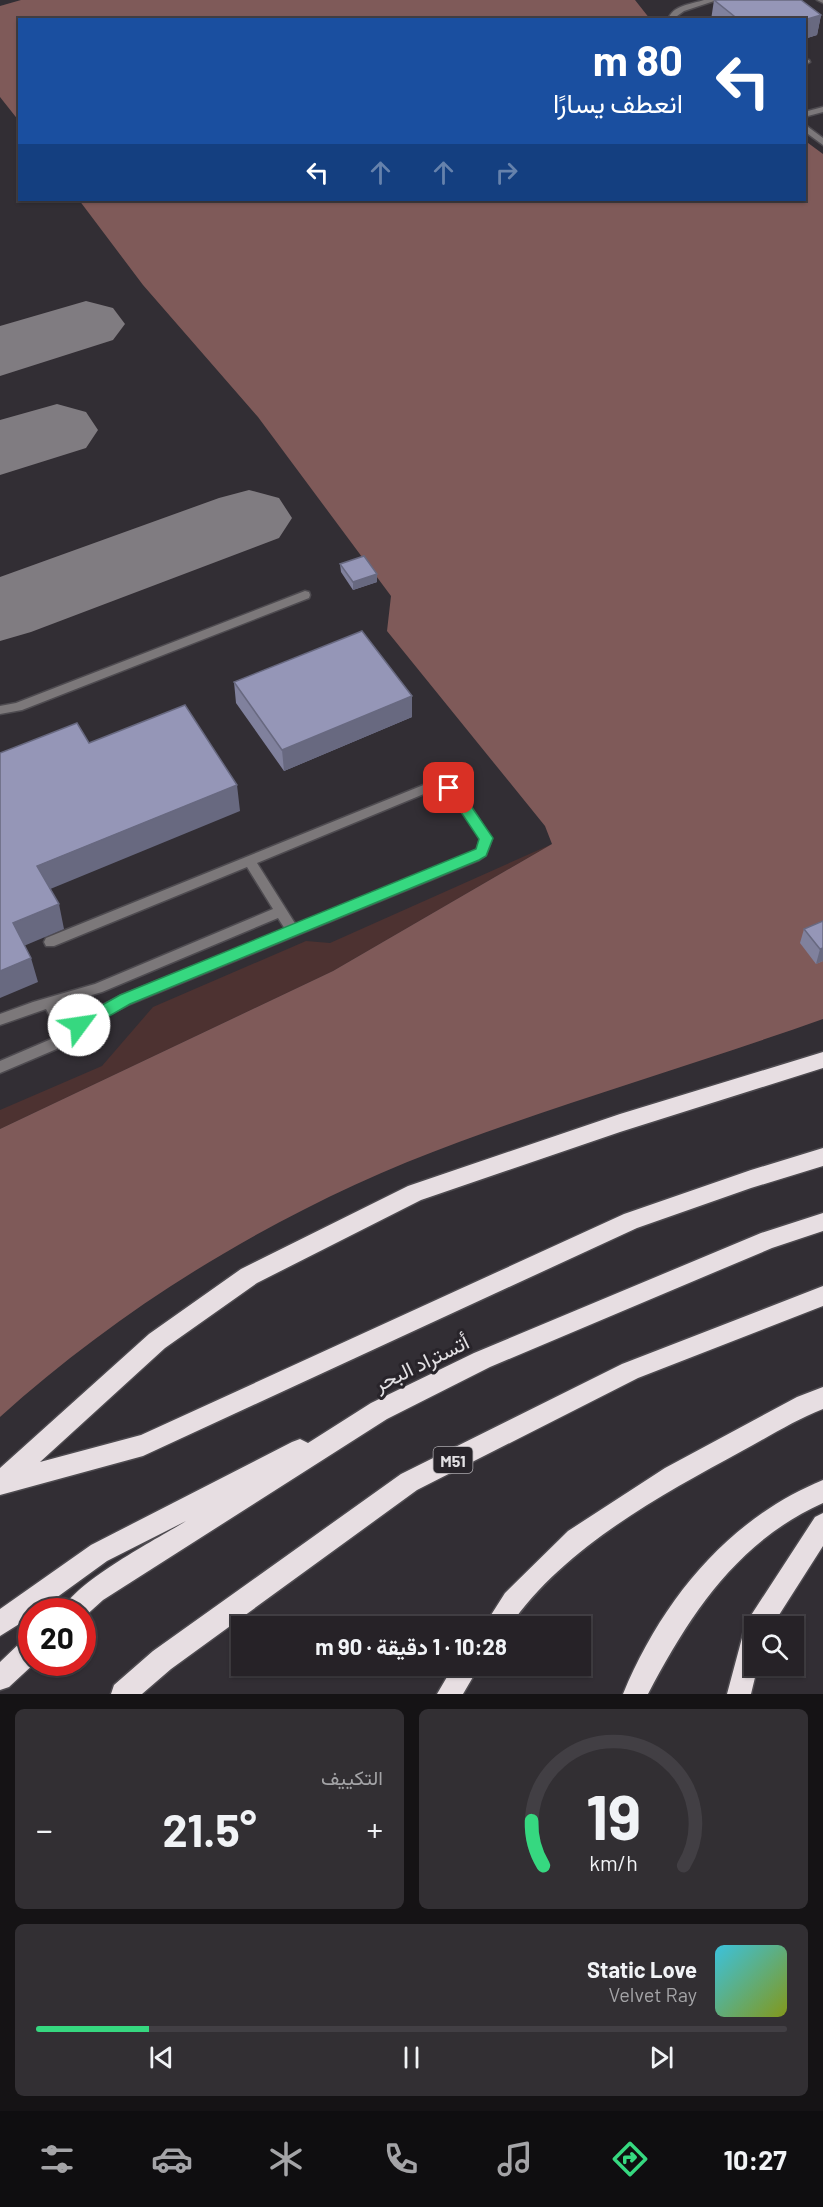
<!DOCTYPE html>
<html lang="ar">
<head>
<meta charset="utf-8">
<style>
	:root { --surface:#262227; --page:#322f33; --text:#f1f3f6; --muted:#a4a4a7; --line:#423f44; --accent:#36d880 }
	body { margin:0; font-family:Barlow,Vazirmatn,sans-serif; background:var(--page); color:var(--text); direction:rtl; height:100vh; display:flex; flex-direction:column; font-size:22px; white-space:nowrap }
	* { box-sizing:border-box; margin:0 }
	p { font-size:20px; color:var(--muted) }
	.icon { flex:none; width:33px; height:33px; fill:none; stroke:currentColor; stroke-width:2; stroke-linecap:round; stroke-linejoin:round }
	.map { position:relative; height:1694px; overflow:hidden; direction:ltr }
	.sheet { display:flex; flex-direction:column; gap:15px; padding:15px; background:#151315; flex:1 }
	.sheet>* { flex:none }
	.top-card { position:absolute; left:18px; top:18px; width:788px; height:183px; border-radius:0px; box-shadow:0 2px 4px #0004,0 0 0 2px var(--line); direction:rtl; background:#1a4fa0; color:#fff; overflow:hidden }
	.tools { position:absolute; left:744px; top:1616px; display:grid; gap:12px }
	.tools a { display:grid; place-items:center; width:60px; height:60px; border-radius:0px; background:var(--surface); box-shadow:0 2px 4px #0004,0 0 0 2px var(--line); font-size:30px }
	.speed { position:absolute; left:18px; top:1598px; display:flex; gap:12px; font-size:30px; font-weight:700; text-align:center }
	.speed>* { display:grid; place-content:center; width:78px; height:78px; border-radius:50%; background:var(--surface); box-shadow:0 2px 4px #0004,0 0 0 2px var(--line); line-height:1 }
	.speed .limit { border:9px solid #d22; background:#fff; color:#111 }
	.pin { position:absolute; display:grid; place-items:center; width:51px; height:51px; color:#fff; margin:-26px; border-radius:12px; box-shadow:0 3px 9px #0006 }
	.me { position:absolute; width:66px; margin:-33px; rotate:59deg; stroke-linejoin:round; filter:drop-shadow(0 0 4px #0008) }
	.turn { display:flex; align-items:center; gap:21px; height:126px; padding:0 24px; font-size:27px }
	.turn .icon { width:78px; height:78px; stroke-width:2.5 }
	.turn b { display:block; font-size:42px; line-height:51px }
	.lanes { display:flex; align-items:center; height:57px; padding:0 24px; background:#0003; justify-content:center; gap:30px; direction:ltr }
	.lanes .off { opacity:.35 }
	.big { font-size:45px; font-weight:700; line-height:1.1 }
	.sheet .card { flex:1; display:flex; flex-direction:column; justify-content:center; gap:9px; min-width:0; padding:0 21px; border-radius:9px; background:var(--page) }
	.sheet .dial { align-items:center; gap:0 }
	.dial svg { height:156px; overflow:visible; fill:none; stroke:var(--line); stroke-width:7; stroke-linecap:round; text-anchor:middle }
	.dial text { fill:var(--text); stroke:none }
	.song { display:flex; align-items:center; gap:18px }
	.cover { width:72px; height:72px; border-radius:9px; background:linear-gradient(135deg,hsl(190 70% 55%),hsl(70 70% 35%)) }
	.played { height:6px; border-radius:3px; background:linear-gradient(90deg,var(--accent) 15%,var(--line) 15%) }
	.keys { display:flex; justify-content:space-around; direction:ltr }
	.heat { display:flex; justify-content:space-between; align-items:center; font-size:33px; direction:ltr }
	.sheet .tiles { flex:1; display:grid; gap:15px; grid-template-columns:1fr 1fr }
	.card:last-child { grid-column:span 2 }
	.trip { position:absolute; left:231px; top:1616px; width:360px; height:60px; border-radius:0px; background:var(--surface); box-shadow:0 2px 4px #0004,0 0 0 2px var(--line); font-weight:700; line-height:60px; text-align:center; direction:rtl }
	.menu { display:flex; height:96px; justify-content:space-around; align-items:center; background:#0f0e10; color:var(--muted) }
	.menu .icon { width:42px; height:42px }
	.menu .on { color:var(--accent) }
	.menu b { font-size:27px; color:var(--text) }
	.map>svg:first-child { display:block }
</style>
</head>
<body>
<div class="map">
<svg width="823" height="1694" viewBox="0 0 823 1694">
	<rect width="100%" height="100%" fill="#322e34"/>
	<path fill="#4d3231" d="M552,844L333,971L0,1129V1110L102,1066L153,1007L306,941L330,943Z"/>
	<path fill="#7f5a59" d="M21,0H635L650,19L20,20L19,121L0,97V6Z
		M804,140L823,154V1019C702,1062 579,1098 459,1142C292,1203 132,1298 0,1417V1129L333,971L552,844L545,826L387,631L391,596L258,417L143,285L79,200H804Z"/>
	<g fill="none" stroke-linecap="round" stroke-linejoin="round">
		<path fill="#807c81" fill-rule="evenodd" d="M86,301L113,308L125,324L113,340L0,376V326Z
			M57,404L86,412L98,430L86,448L0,475V420Z
			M249,490L279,498L292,518L279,538L31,632L0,641V577L219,498Z"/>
		<g stroke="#4e4b50" stroke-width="3">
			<path id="service" d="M704,0H717L684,11L677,16L676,20H668C672,5 692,4 704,0Z
				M817,0H823V3Z
				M804,60H809L810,62L804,65Z
				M823,107V112L804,117V112Z
				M804,124L823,138V145L804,131Z
				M305,591L309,592L310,595L309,598L22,710L0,714V706L16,703Z
				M440,782L460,790L492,839L486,855L479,860L130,1004L99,1020L59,1048L0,1073V1061L49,1040L59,1033L46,1009L0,1025V1014L33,1002L95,984L273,909L247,867L54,946H46L44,942L46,938L426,784ZM431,791C456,789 468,821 480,839L477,849L471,854L296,925L257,863ZM278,918L285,929L120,996L89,1012L69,1027L57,1005L102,992Z"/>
		</g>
		<g stroke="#4e4b50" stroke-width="3">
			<path id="motorway" d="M823,1052V1068L620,1132L421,1200L257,1283L165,1348L40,1462L141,1435L624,1214L751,1170L823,1148V1166L751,1188L637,1228L143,1456L0,1495V1468L149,1334L241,1269L408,1186L620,1114Z
				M823,1213V1231L772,1248L490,1367L387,1419L103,1600L82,1619V1611H62C74,1582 157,1539 186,1521L107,1561L38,1611H32V1616L0,1636V1609L91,1545L292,1442L300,1439L308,1443L371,1403L474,1353L761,1233Z
				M823,1286V1306L638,1378L417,1490L171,1669L142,1694H111L114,1685L153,1651L401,1474L622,1364Z
				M823,1387V1409C795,1420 768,1437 742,1451C661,1495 563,1548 510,1626H484L505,1593L568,1531L665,1468L797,1397Z
				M823,1480V1503C738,1541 690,1614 648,1694H623C662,1600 728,1519 823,1480Z
				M823,1513V1546L772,1626H754V1665H758L751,1694H727L746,1623L815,1517Z
				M32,1637V1662H36L9,1687L0,1690V1662L23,1640Z
				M454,1665H480L463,1694H437Z"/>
		</g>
		<use href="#service" fill="#7c787a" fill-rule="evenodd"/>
		<use href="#motorway" fill="#e7dee2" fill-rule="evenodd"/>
	</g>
	<path fill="#80819d" d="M714,0H801L821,15L817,35L804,39V20H711Z
		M340,564L377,582L353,590L341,572Z
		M234,682L412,717L284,771L236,703Z
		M823,921V961L816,964L800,943L804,929Z"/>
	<path fill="#686980" d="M821,15L817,35L804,39V20Z
		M377,574V582L353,590V582Z
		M412,696V717L284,771L282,750Z
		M237,785L240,811L43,892L37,866Z
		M59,904L64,929L19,948L13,923Z
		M823,948V961L816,964L820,949Z
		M31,958L38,982L0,998V971Z"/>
	<path fill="#9596b7" stroke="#686980" stroke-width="1.5" d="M714,0H801L821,15L804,20H739Z
		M364,556L377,574L353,582L340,564Z
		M362,631L412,696L282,750L234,682Z
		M185,705L237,785L37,866L59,904L13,923L31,958L0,971V753L77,723L89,743Z
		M823,921V948L820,949L804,929Z"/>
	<path fill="#36d880" stroke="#238c53" stroke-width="1.5" d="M449,783L460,790L493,838L486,856L479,860L130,1004L85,1030H74L72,1025L74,1021L120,995L476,849L479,839L451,797L442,788Z"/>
	<g text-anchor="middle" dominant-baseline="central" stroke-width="6" stroke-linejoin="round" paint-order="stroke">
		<rect fill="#28242a" stroke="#aba8ac" stroke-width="1.5" x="433.5" y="1447" width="39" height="26" rx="4.5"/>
		<g font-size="16" font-weight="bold" fill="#e3e1e4">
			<text x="453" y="1460">M51</text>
		</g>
		<g font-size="21" fill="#e3e1e4" stroke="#28242a">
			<text transform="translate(421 1362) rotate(-26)">أتستراد البحر</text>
		</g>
	</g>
</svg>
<div class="tools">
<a><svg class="icon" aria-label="search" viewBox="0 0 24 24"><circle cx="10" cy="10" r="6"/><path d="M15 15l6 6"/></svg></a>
</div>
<div class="speed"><div class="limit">20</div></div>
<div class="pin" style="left:449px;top:788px;background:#d93025"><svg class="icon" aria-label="arrive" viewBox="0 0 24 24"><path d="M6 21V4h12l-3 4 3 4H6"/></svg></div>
<svg class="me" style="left:79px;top:1025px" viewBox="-20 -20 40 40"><circle r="19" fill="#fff"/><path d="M0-13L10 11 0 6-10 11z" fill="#36d880"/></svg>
<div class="trip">10:28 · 1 دقيقة · 90 m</div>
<div class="top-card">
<div class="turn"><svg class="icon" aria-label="left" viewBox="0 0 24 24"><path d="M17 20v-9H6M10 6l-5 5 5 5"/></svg><div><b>80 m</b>انعطف يسارًا</div></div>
<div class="lanes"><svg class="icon" aria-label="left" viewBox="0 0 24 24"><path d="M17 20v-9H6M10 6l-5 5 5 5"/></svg><svg class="icon off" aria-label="ahead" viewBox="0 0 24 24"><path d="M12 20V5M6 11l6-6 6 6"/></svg><svg class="icon off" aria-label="ahead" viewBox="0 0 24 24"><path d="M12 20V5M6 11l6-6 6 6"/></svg><svg class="icon off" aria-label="right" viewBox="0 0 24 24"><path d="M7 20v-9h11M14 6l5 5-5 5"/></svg></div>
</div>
</div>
<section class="sheet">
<div class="tiles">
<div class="card dial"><svg viewBox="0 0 100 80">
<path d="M14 69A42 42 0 1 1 86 69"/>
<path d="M14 69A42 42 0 0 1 8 46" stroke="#36d880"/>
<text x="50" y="56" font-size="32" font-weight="700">19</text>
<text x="50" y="72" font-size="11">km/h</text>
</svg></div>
<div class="card"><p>التكييف</p>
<div class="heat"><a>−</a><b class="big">21.5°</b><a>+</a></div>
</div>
<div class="card">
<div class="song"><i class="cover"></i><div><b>Static Love</b><p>Velvet Ray</p></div></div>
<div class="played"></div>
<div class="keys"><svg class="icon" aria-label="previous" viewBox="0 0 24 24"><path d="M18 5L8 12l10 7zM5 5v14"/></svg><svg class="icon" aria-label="pause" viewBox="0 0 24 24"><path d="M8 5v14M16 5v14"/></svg><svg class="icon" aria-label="next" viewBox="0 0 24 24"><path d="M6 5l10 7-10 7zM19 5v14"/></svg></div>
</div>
</div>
</section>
<nav class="menu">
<b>10:27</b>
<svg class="icon on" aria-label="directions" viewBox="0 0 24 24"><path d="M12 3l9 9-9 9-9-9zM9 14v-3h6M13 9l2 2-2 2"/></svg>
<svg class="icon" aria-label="music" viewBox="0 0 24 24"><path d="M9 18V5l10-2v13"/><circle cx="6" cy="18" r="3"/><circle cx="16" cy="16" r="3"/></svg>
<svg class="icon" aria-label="phone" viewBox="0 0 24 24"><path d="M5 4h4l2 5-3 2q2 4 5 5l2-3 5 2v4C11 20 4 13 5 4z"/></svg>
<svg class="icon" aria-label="climate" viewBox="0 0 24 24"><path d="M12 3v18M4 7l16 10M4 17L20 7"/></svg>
<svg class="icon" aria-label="car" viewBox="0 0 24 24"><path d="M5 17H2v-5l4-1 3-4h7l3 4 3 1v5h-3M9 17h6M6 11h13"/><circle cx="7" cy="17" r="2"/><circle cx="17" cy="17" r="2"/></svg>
<svg class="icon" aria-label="filters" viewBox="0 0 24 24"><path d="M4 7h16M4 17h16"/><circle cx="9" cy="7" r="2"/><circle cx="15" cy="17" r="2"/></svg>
</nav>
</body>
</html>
